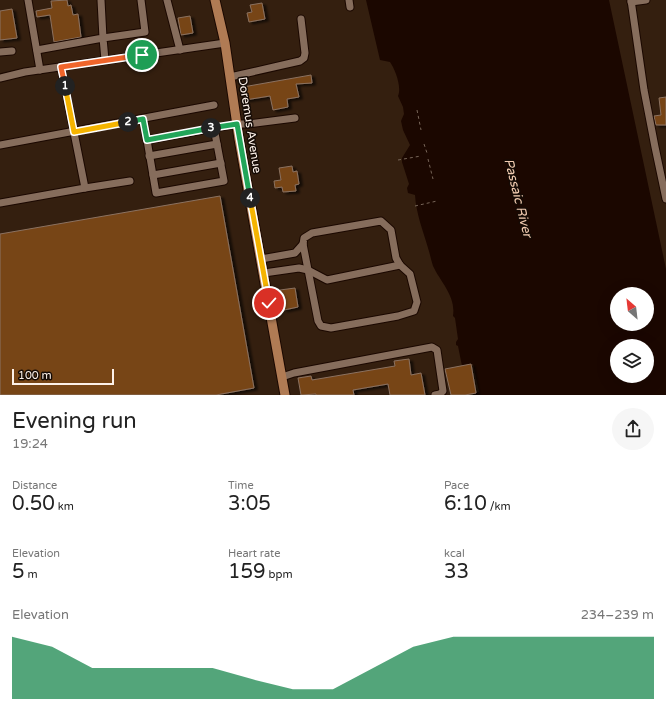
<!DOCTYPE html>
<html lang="en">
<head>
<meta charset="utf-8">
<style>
  body { margin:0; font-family:"Varela Round",sans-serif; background:#f6f6f6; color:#222; height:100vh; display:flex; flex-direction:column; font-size:15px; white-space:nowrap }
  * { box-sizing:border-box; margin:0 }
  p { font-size:13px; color:#767676 }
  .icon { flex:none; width:22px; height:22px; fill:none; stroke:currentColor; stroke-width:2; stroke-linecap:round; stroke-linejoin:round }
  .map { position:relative; height:395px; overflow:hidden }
  .drawer { display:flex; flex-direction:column; background:#fff; flex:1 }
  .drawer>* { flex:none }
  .needle { width:26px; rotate:332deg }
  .tools { position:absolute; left:610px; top:287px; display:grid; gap:8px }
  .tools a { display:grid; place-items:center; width:44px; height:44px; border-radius:50%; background:#fff; box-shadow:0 4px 16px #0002; font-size:20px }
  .scale { position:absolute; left:12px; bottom:10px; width:102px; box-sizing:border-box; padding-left:4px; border:2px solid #fdf1e9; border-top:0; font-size:11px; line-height:14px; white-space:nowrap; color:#fdf1e9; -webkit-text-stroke:3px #150b05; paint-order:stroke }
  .pin { position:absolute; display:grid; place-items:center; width:34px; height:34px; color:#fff; margin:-17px; border:2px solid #fff; border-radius:50%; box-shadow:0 1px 4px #0007 }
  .km { position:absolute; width:20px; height:20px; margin:-10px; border-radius:50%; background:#222; color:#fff; font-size:11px; line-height:20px; text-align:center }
  .round { display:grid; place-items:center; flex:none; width:42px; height:42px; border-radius:21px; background:#f6f6f6 }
  .head { display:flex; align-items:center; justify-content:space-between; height:68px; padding:0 12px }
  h1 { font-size:22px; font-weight:600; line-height:30px }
  .figures { display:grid; grid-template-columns:repeat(3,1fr); gap:6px; height:68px; padding:4px 12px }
  .figures div { display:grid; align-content:center }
  .figures b { font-size:20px; font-weight:600 }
  .figures small { font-size:11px; font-weight:400 }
  .figures p { font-size:11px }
  .chart { height:112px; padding:8px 12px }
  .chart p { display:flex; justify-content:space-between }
  .chart svg { width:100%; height:72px; margin-top:4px; fill:#0b8043; opacity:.7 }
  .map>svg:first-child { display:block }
  .water { fill:#1b0700; fill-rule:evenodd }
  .pier { fill:#341f0f }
  .building { fill:#774418; stroke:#8b7260; filter:url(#shadow) }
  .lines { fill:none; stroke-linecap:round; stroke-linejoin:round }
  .minor-casing { stroke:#1b0800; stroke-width:9 }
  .major-casing { stroke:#1b0800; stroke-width:11 }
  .path { stroke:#776558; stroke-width:1; stroke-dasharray:3 3; stroke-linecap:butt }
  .minor { stroke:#866d5c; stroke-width:7 }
  .major { stroke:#b07b54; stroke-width:9 }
  .split-1-casing { stroke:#fff; stroke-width:8 }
  .split-2-casing { stroke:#fff; stroke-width:8 }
  .split-3-casing { stroke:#fff; stroke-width:8 }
  .split-4-casing { stroke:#fff; stroke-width:8 }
  .split-5-casing { stroke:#fff; stroke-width:8 }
  .split-1 { stroke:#f0652b; stroke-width:5 }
  .split-2 { stroke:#f5b400; stroke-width:5 }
  .split-3 { stroke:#22a559; stroke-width:5 }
  .split-4 { stroke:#22a559; stroke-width:5 }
  .split-5 { stroke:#f5b400; stroke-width:5 }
  .labels { text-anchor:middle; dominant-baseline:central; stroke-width:3; stroke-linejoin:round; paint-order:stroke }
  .street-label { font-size:12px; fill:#fdf1e9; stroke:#150b05 }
  .water-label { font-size:13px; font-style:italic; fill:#f3ccb1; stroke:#150b05 }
</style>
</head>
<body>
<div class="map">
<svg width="666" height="395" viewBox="0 0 666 395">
  <defs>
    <filter id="shadow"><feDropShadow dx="3.5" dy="2" stdDeviation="1" flood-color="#0009"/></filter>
  </defs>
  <rect width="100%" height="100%" fill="#341f0f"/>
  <path class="water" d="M366,0H609L666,269V395H475L472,393L462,366L458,346L456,345V342L458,339L455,318L453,316C456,296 441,283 433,266C431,260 430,254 428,248C423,231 416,213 415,195L408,193L407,188L409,184L402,162V158L410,145L403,130L401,121L404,114L403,107L398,96C402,87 395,69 390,62L380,60ZM617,294H647V324H617ZM617,346H647V376H617Z"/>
  <polygon class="pier" points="473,364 479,392 472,393 462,366"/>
  <g class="building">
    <polygon points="67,0 68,6 71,5 73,15 78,14 81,37 54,42 50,15 37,17 36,11 52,8 51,1"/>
    <polygon points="262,3 265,19 249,22 247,13 252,12 250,5"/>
    <polygon points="12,9 17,38 0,40 0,11"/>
    <polygon points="190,16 193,33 181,35 178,18"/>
    <polygon points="311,75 312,83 296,84 299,97 287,99 288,107 273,110 270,96 245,100 243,87"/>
    <polygon points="666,97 666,125 656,125 654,116 661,115 659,98"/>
    <polygon points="292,166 293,172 297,171 299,184 295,185 296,191 283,192 282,187 275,188 274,181 281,180 279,168"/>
    <polygon points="220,196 254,388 216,395 0,395 0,234"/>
    <polygon points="295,288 298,307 284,310 280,290"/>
    <polygon points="409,359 411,375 421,373 425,395 390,395 388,384 353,390 354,395 316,395 316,394 301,395 298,378 311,376 312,380 395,366 394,361"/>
    <polygon points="471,364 476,393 465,395 451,395 445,369"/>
  </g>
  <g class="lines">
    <defs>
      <g id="minor">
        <polyline points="28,0 40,70"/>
        <polyline points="167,0 180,50"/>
        <polyline points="349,0 350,7"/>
        <polyline points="631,0 644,90 655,147 666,199"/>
        <polyline points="631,2 646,0"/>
        <polyline points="37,50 103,38 101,0"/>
        <polyline points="0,52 12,51"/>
        <polyline points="105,60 103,38 145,32 141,0"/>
        <polyline points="230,77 300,61 304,58 305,53 301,19"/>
        <polyline points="0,78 25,72 225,43"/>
        <polyline points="143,119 147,140"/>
        <polyline points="214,128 224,181 156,193 147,140 237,124 248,124 295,118"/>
        <polyline points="0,145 214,105"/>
        <polyline points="149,156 217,144"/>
        <polyline points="153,175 221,163"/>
        <polyline points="85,188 130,181"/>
        <polyline points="0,203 85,188 61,67"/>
        <polygon points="381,221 391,230 396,258 400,265 410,274 417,302 414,311 398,316 331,328 321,326 318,321 303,244 304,238 312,233"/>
        <polyline points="261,259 295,253 303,244"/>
        <polyline points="264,273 299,268 308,270 327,280 400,265"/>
        <polyline points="282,377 294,373 432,347 437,350 443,391 440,394 435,395"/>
      </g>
      <polyline id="major" points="215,0 225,43 239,139 285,395"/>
    </defs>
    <use href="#minor" class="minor-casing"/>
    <use href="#major" class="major-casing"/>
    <g class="path">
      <polyline points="417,110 421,130"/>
      <polyline points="424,144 427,153"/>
      <polyline points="428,159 433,179"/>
      <polyline points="398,160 421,156"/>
      <polyline points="415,206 437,201"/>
    </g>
    <use href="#minor" class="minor"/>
    <use href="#major" class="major"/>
  </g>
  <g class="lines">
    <defs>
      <polyline id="split-1" points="65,86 61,67 142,55"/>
      <polyline id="split-2" points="65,86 74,132 128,122"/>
      <polyline id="split-3" points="128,122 143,119 147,140 211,128"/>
      <polyline id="split-4" points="211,128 237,124 250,198"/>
      <polyline id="split-5" points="250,198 269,303"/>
    </defs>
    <use href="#split-1" class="split-1-casing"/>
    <use href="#split-2" class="split-2-casing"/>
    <use href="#split-3" class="split-3-casing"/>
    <use href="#split-4" class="split-4-casing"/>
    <use href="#split-5" class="split-5-casing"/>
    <use href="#split-1" class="split-1"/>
    <use href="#split-2" class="split-2"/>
    <use href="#split-3" class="split-3"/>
    <use href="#split-4" class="split-4"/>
    <use href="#split-5" class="split-5"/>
  </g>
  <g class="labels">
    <g class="street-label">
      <text transform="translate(250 125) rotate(81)">Doremus Avenue</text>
    </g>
    <g class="water-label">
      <text transform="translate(518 198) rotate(76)">Passaic River</text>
    </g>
  </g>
</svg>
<div class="tools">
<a><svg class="needle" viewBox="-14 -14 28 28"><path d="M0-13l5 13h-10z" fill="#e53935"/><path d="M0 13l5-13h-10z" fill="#767676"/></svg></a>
<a><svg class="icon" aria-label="layers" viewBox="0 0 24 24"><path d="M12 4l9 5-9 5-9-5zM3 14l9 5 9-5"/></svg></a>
</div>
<div class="scale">100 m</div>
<div class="pin" style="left:142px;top:55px;background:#1e9e55"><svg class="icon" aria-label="arrive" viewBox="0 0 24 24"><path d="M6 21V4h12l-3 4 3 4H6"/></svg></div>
<div class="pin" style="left:269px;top:303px;background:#d93025"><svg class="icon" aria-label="check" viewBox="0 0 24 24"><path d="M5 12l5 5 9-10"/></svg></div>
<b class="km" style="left:65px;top:86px">1</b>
<b class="km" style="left:128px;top:122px">2</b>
<b class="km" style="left:211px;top:128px">3</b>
<b class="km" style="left:250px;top:198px">4</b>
</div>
<section class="drawer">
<div class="head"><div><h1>Evening run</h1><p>19:24</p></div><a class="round"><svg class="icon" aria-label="share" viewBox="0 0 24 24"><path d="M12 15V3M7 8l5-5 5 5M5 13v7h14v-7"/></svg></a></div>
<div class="figures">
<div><p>Distance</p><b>0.50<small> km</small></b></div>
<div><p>Time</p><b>3:05</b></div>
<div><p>Pace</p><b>6:10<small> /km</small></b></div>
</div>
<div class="figures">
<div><p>Elevation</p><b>5<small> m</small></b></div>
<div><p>Heart rate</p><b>159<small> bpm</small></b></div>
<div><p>kcal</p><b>33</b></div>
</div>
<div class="chart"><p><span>Elevation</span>234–239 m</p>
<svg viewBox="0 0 160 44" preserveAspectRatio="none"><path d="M0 44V6L10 12L20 25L30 25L40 25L50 25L60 32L70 38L80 38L90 25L100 12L110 6L120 6L130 6L140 6L150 6L160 6V44z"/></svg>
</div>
</section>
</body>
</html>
